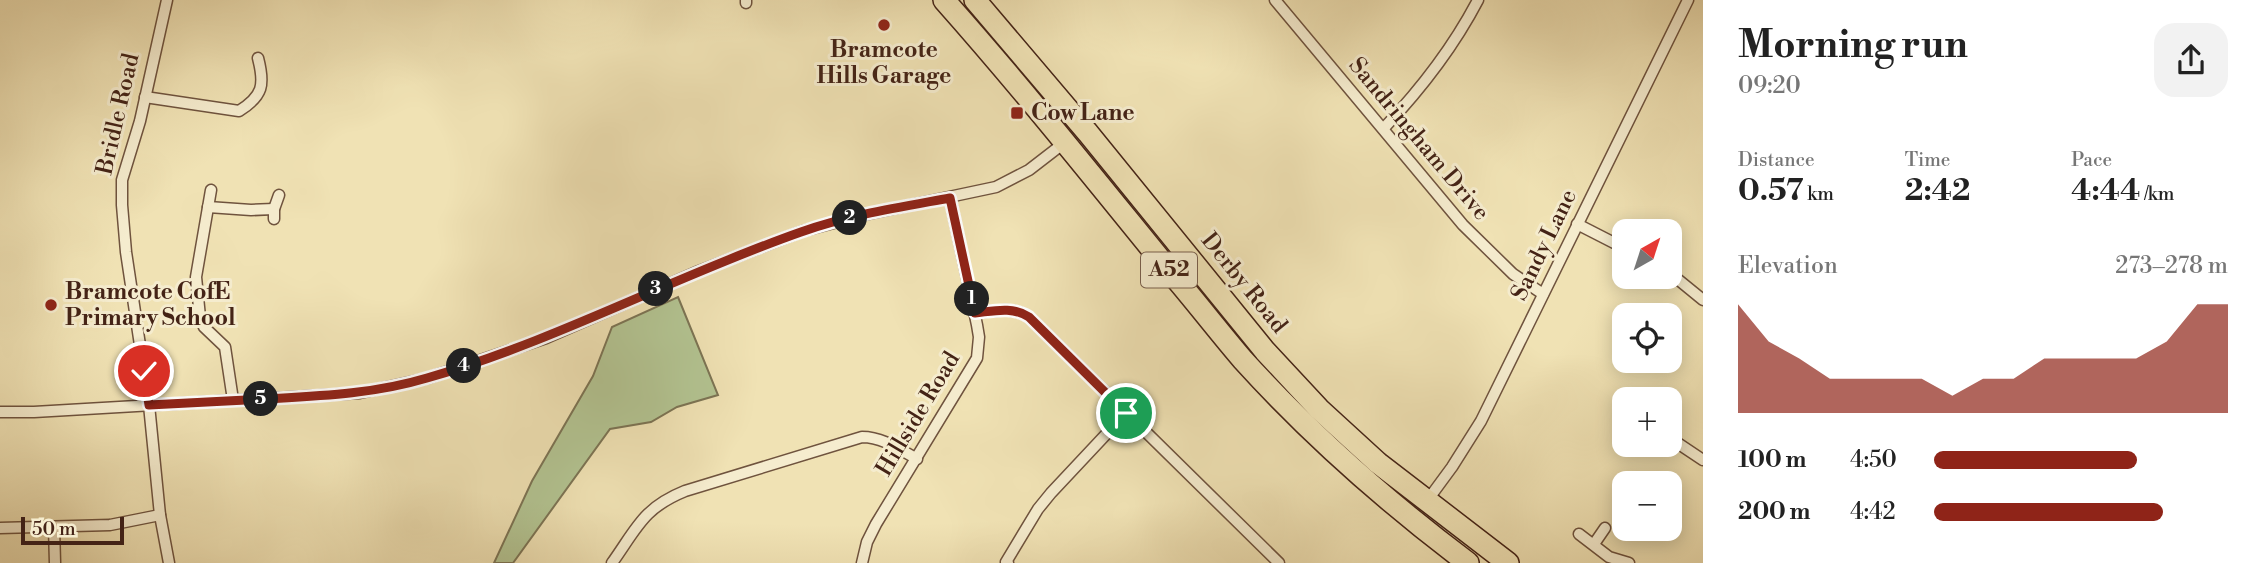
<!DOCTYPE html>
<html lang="en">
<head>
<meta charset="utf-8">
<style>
  body { margin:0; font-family:"Libre Bodoni",serif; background:#f2f2f2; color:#222; height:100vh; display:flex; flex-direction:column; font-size:26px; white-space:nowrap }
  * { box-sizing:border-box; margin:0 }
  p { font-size:23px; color:#767676 }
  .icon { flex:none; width:38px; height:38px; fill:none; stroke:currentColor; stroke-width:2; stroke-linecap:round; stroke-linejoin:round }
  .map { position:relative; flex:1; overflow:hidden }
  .drawer { display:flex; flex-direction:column; background:#fff; width:560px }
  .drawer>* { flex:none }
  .needle { width:46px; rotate:39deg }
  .buttons { position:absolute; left:1612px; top:219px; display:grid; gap:14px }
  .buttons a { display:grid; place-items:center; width:70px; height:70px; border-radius:14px; background:#fff; box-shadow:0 4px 18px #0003; font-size:35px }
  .scale { position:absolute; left:21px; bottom:18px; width:103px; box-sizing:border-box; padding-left:7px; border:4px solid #442316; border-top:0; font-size:19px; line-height:24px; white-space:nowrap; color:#442316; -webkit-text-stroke:5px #f5ecce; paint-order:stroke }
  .pin { position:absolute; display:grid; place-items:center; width:60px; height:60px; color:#fff; margin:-30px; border:4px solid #fff; border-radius:50%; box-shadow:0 2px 7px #0007 }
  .km { position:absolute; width:35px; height:35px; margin:-18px; border-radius:50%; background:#222; color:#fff; font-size:19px; line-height:35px; text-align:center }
  .round { display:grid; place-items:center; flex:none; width:74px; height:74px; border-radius:21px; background:#f2f2f2 }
  .headline { display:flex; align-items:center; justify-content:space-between; height:119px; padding:0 35px }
  h1 { font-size:38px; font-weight:800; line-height:52px }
  .figures { display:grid; grid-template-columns:repeat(3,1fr); gap:10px; height:119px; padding:7px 35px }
  .figures div { display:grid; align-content:center }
  .figures b { font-size:30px; font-weight:800 }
  .figures small { font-size:19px; font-weight:400 }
  .figures p { font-size:19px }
  .chart { height:196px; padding:14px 35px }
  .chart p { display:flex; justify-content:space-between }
  .chart svg { width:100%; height:126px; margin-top:7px; fill:#8f2418; opacity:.7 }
  ul { padding:0 35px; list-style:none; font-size:23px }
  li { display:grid; grid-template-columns:112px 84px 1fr; align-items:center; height:52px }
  li i { height:18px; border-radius:9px; background:#8f2418 }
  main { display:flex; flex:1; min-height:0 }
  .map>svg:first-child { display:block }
  .green { fill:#b3c492; stroke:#7c7454; stroke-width:2 }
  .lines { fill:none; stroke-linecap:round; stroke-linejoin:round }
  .street-casing { stroke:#6f533e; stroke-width:13 }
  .highway-casing { stroke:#442316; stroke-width:24 }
  .street { stroke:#f5ecce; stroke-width:10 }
  .highway { stroke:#f0e2b4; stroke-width:21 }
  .route-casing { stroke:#fff; stroke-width:14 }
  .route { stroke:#8f2418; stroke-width:9 }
  .poi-dot { fill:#8f2418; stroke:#f5ecce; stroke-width:2.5 }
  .labels { text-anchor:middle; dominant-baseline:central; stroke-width:6; stroke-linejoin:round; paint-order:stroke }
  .shield { fill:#f5ecce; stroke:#795f4d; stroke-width:2 }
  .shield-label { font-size:21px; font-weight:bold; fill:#442316 }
  .poi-label { font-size:23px; font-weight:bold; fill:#442316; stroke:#f5ecce; text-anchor:start }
  .street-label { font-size:23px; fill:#442316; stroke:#f5ecce }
</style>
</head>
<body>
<main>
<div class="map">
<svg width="1703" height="563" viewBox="0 0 1703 563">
  <rect width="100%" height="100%" fill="#f0e2b4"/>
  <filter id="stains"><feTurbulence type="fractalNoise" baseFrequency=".00286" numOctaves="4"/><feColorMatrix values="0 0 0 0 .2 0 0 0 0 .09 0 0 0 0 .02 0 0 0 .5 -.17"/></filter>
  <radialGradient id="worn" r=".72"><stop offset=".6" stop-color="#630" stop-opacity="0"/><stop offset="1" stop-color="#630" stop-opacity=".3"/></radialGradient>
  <polygon class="green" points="678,297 718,395 677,407 651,422 610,429 513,563 494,563 532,481 593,376 612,327"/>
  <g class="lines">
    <defs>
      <g id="street">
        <polyline points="167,0 140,121 122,180 122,205 126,252 149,405 160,515 169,563"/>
        <polyline points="746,0 746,3"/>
        <polyline points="1275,0 1463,225 1513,274 1543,294"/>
        <path d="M145,97L239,111C263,96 265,85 258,58"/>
        <path d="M1384,128C1420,90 1454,46 1478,0"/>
        <polyline points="211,190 196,277 200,317 204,327 225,347 233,400"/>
        <polyline points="208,207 251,210 274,209"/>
        <polyline points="274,219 274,209 279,195"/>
        <polyline points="1577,224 1624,248"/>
        <polyline points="1670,273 1703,300"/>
        <path d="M975,313C994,311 1012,306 1029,317L1279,563"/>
        <polyline points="0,412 34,412 360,393 428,378 546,338 699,271 803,231 864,215 996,187 1029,170 1064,143"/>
        <polyline points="1670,426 1674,421"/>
        <polyline points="1670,438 1703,460"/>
        <polyline points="1427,501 1452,467 1481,421 1688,0"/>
        <polyline points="54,527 55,563"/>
        <polyline points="0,528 110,525 160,515"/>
        <polyline points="1579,534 1609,557 1629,563"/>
        <polyline points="1594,544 1605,528"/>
        <path d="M612,563C637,528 643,508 685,491L862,437C882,437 899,449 917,459"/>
        <polyline points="862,563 867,542 876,524 977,358 979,337 977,325 950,198"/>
        <polyline points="1008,563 1006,562 1038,509 1051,493 1126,413"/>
      </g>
      <g id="highway">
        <path d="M944,0C1023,89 1097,182 1172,274C1196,302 1219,332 1243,360C1311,435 1387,502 1468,563"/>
        <polyline points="975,0 1088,133 1265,351 1319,409 1378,463 1508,563"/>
      </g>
    </defs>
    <use href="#street" class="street-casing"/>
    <use href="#highway" class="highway-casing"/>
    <use href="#street" class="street"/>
    <use href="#highway" class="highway"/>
  </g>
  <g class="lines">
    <defs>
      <path id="route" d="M144,371L149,405C188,403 226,401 265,399C320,396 374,394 427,378C556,341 675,276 801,232C849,215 901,207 950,198L975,313C994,311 1012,306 1029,317L1126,413"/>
    </defs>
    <use href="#route" class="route-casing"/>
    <use href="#route" class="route"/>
  </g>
  <g class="poi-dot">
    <circle cx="884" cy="25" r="7"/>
    <rect x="1010" y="106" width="14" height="14" rx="3.5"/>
    <circle cx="51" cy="305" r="7"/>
  </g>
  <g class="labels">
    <rect class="shield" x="1141" y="252.5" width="56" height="35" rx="5"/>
    <g class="shield-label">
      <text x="1169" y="270">A52</text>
    </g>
    <g class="poi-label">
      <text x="884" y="50" text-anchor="middle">Bramcote<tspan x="884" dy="26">Hills Garage</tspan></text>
      <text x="1031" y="113">Cow Lane</text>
      <text x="65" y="292">Bramcote CofE<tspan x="65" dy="26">Primary School</tspan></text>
    </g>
    <g class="street-label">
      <text transform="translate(118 114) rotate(-77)">Bridle Road</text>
      <text transform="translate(1419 139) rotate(50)">Sandringham Drive</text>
      <text transform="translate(1544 245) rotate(-64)">Sandy Lane</text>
      <text transform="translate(1244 283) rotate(51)">Derby Road</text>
      <text transform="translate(918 414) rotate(-59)">Hillside Road</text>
    </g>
  </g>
  <rect width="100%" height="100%" filter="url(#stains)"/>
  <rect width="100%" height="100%" fill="url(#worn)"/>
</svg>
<div class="buttons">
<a><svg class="needle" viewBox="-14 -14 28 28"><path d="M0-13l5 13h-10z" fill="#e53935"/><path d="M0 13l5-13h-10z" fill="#767676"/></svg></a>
<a><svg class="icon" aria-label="locate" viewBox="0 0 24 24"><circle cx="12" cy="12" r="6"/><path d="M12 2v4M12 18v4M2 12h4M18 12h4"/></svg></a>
<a>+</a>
<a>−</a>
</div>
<div class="scale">50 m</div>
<div class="pin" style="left:1126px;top:413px;background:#1e9e55"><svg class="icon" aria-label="arrive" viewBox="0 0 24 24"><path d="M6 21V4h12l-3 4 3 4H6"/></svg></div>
<div class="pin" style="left:144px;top:371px;background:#d93025"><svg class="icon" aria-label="check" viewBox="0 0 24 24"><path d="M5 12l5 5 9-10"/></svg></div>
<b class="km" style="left:972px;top:299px">1</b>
<b class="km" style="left:850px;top:218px">2</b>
<b class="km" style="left:656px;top:289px">3</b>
<b class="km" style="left:464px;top:366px">4</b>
<b class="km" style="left:261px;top:399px">5</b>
</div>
<section class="drawer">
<div class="headline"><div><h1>Morning run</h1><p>09:20</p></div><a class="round"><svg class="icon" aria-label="share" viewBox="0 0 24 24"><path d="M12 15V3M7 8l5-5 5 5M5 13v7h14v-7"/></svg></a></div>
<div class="figures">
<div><p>Distance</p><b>0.57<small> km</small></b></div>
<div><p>Time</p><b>2:42</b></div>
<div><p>Pace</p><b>4:44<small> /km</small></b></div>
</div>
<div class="chart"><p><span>Elevation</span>273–278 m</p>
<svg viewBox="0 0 160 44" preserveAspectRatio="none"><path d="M0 44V6L10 19L20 25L30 32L40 32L50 32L60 32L70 38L80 32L90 32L100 25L110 25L120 25L130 25L140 19L150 6L160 6V44z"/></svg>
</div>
<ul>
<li><b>100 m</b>4:50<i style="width:69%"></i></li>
<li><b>200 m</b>4:42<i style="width:78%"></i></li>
</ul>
</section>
</main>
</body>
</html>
